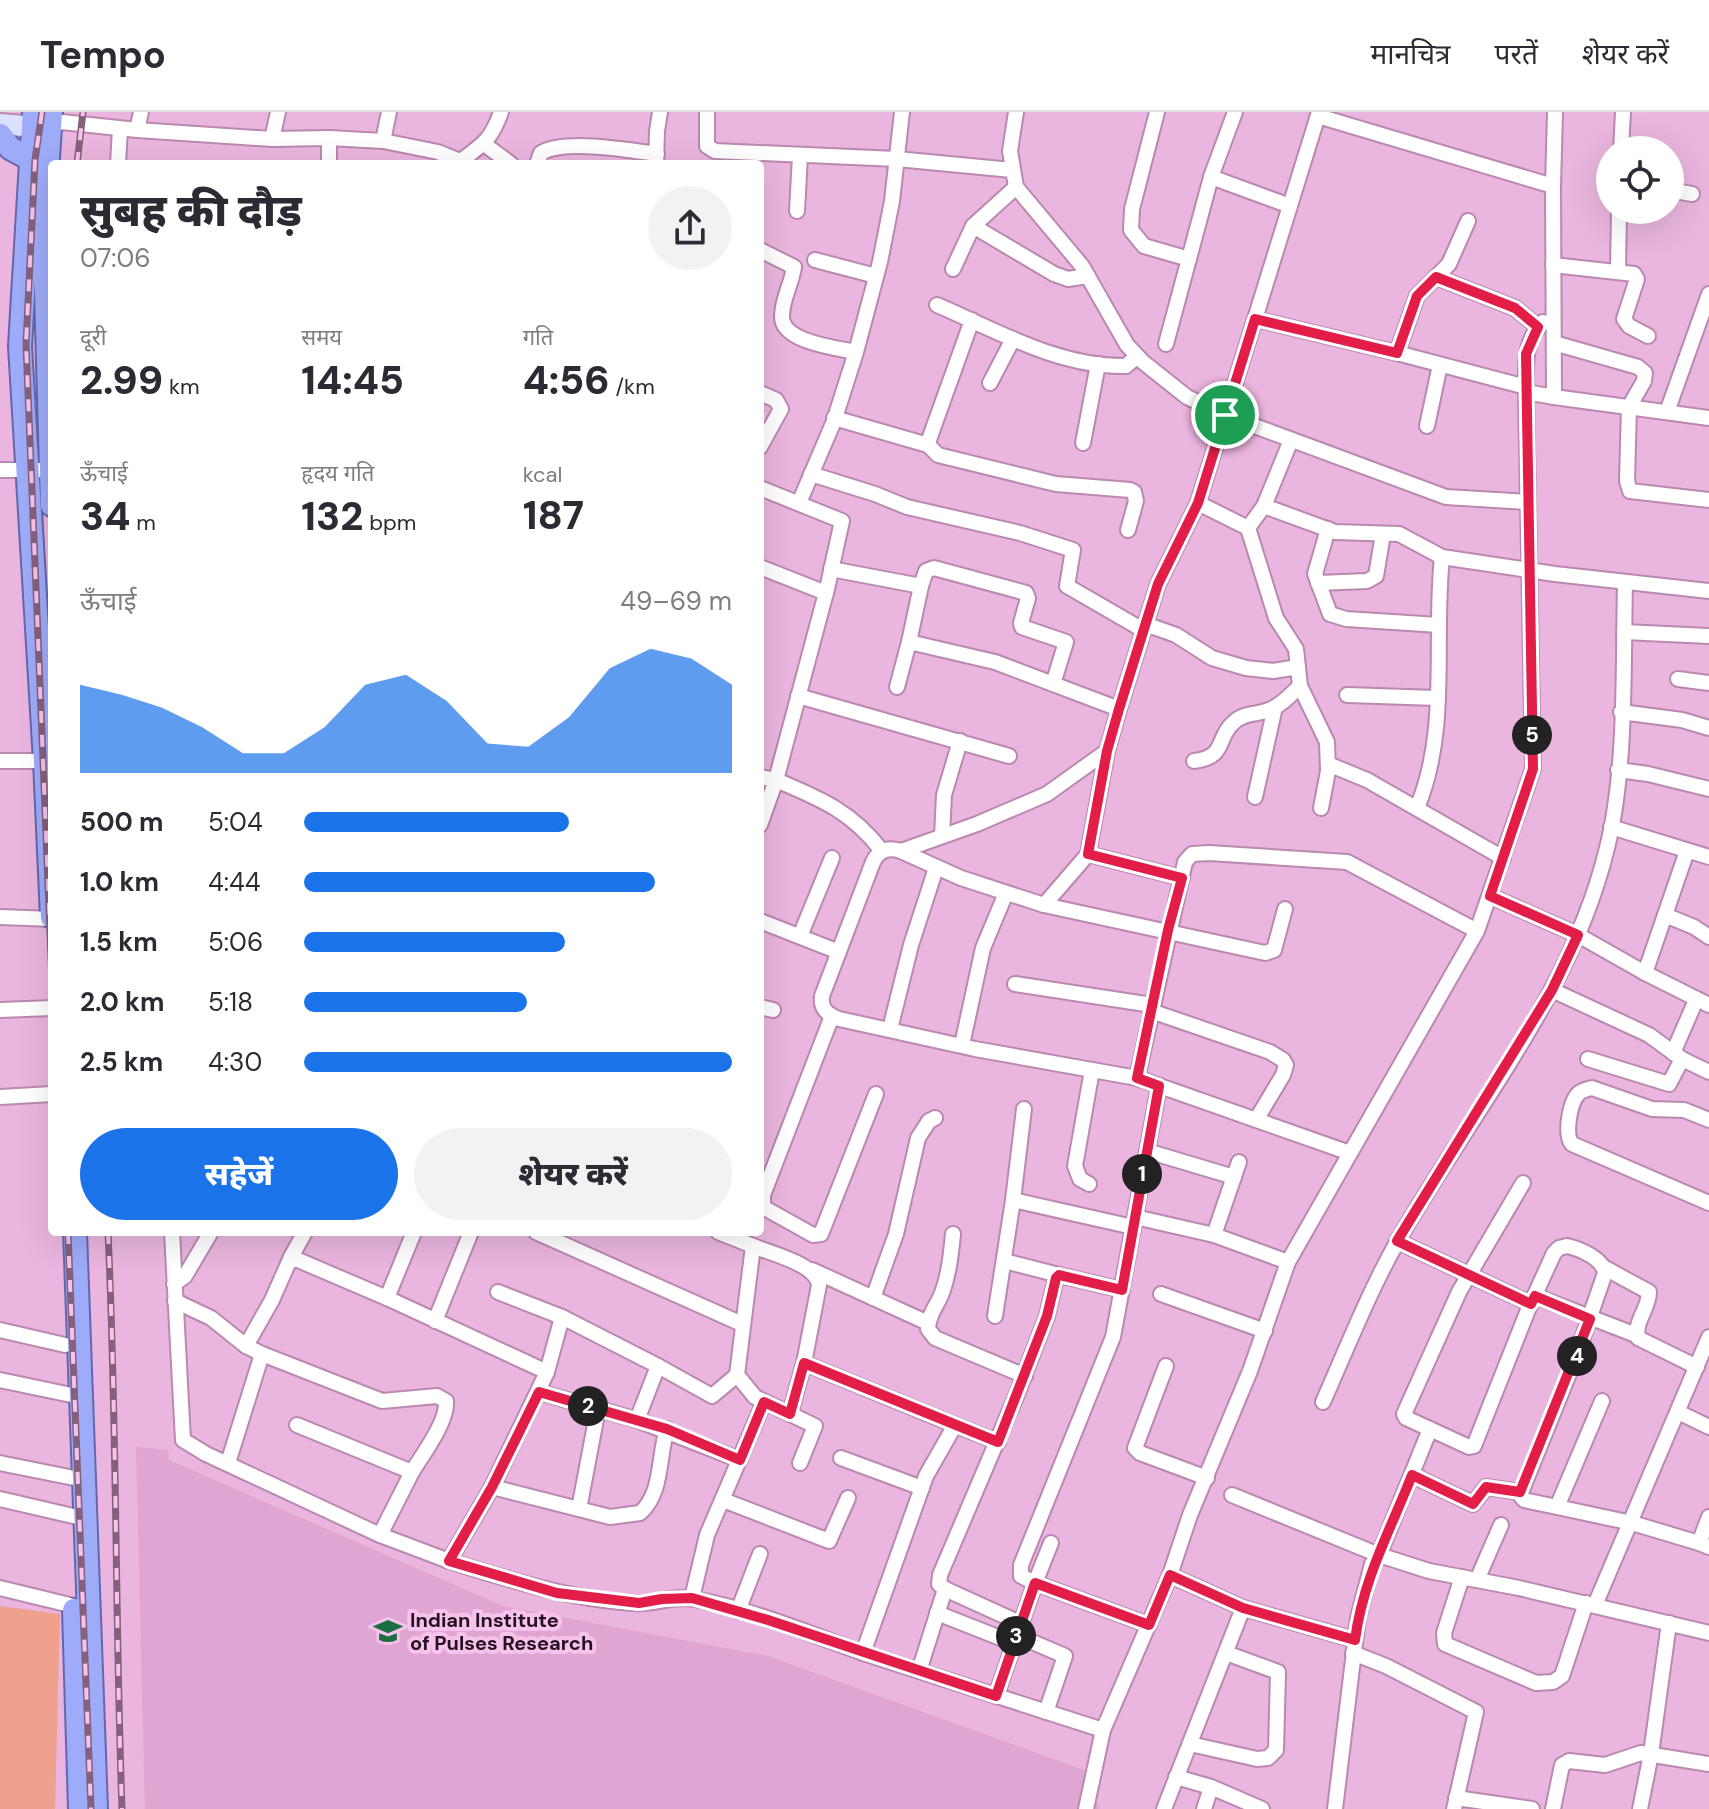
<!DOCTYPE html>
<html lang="hi">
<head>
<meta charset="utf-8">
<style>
  body { margin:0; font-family:"DM Sans","Noto Sans Devanagari",sans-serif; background:#f2f2f3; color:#2b2b33; height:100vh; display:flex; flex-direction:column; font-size:30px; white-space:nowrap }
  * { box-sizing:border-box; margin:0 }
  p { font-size:26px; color:#7c7c81 }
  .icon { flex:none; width:44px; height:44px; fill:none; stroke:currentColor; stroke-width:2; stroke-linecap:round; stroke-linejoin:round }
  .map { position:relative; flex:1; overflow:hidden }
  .drawer { position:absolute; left:48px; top:48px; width:716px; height:1076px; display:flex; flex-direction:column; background:#fff; border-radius:8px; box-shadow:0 8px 32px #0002 }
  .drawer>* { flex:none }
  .buttons { position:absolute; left:1596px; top:24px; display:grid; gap:16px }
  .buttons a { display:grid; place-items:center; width:88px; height:88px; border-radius:50%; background:#fff; box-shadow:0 8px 32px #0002; font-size:40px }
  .pin { position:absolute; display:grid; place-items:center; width:68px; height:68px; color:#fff; margin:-34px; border:4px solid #fff; border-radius:50%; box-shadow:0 2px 8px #0007 }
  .km { position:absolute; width:40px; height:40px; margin:-20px; border-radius:50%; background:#222; color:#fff; font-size:22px; line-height:40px; text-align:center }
  .round { display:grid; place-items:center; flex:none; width:84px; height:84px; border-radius:42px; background:#f2f2f3 }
  .headline { display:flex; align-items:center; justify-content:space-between; height:136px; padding:0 32px }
  h1 { font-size:44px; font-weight:800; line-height:60px }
  .figures { display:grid; grid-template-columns:repeat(3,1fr); gap:12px; height:136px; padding:8px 32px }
  .figures div { display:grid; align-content:center }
  .figures b { font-size:40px; font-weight:800 }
  .figures small { font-size:22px; font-weight:400 }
  .figures p { font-size:22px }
  .chart { height:224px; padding:16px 32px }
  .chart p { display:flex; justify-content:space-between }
  .chart svg { width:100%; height:144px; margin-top:8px; fill:#1a73e8; opacity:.7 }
  .primary-button { display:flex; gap:16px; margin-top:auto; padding:16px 32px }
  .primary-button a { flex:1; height:92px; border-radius:48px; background:#1a73e8; color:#fff; font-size:32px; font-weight:800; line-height:92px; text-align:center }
  .primary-button a+a { background:#f2f2f3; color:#2b2b33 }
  ul { padding:0 32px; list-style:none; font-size:26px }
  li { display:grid; grid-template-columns:128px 96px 1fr; align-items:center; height:60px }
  li i { height:20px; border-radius:10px; background:#1a73e8 }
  header { display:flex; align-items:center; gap:48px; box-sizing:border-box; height:112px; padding:0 40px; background:#fff; border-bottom:2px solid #e1e1e2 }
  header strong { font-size:38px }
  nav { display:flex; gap:44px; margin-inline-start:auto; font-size:28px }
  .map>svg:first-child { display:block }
  .built { fill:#dfa6d3 }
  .green { fill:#f0a18d }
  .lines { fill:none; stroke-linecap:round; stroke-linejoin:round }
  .minor-casing { stroke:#bb88b0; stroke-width:18 }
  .secondary-casing { stroke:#bb88b0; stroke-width:24 }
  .trunk-casing { stroke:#6368ac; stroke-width:26 }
  .minor { stroke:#fff; stroke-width:14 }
  .secondary { stroke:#dae0fd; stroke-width:20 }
  .trunk { stroke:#9eabf8; stroke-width:22 }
  .rail-casing { stroke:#84607c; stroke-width:7 }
  .rail { stroke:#f7c2eb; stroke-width:4; stroke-dasharray:12; stroke-linecap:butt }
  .route-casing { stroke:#fff; stroke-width:16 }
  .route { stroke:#e11d48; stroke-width:10 }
  .labels { text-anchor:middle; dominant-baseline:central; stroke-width:8; stroke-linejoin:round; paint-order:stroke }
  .poi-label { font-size:20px; font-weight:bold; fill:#251221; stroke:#f7c2eb; text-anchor:start }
</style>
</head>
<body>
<header>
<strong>Tempo</strong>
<nav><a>मानचित्र</a><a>परतें</a><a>शेयर करें</a></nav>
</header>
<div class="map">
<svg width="1709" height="1697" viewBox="0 0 1709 1697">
  <rect width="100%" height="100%" fill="#eab5de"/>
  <polygon class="built" points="136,1335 168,1338 169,1348 503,1494 768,1544 1084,1658 1099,1697 145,1697"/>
  <polygon class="green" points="0,1494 60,1502 55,1697 0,1697"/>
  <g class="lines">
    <defs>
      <g id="minor">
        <polyline points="707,0 707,34 715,39 897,47 1012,58"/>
        <polyline points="1016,0 1010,39 1016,75 1082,154 1127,233 1143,250 1187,285 1225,303 1446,385 1528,390"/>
        <polyline points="1157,0 1132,97 1131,118 1144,134 1189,147"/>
        <polyline points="1235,0 1211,65 1290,94"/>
        <polyline points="1318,4 1553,74"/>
        <polyline points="49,16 62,10 137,18 272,27 329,26 383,29 389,0"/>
        <polyline points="137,18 141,0"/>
        <polyline points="272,27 278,0"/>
        <polyline points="383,29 438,40 467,52"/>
        <polyline points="484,32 511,52"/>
        <polyline points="1621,38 1623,0"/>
        <path d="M462,48C484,32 492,26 501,0"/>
        <polyline points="118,52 120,17"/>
        <polyline points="329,52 329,26"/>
        <path d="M537,52L541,41C565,27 629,38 657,42"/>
        <polyline points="656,52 657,19 660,0"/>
        <polyline points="1670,78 1692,82"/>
        <polyline points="797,99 800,44"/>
        <polyline points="973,114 1054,162 1068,167 1088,164"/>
        <path d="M760,138L794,155C792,171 782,187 782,204C781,230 837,236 856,240"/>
        <polyline points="815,148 876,164"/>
        <polyline points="1553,153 1634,162 1637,167 1624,207 1629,214 1648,224"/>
        <polyline points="953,157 973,114 1016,75"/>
        <polyline points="1618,160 1619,98"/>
        <polyline points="1436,165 1515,196 1538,215"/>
        <path d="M937,193C998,219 1058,255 1126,254L1137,244"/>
        <polyline points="1255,207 1397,241 1526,275"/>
        <polyline points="972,208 930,325 928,333 938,343 1056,372 1130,378 1134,380 1136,389 1128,418"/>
        <polyline points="1554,231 1638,255 1645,261 1644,269 1629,295 1627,369 1630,379 1709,388"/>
        <polyline points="1166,232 1211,65"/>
        <polyline points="1397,241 1417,184 1449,152 1468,109"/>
        <polyline points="990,271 1013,227"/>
        <path d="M1526,280C1526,254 1523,230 1543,210"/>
        <polyline points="760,281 776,288 781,297 760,335"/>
        <polyline points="1554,285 1709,306"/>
        <polyline points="1667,300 1709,182"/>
        <polyline points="834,306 928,333"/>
        <polyline points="1427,314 1440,253"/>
        <polyline points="1083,331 1098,252"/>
        <polyline points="0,358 51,358"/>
        <polyline points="811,362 875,382 907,395 1020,421 1073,438 1067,474 1143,518"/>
        <polyline points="760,376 842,409 827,477 776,668 760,665"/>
        <polyline points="799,391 834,309 856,240 880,150 892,89 902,0"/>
        <polyline points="1198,391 1248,416 1264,394 1335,420 1399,422 1442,445 1555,462 1709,479"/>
        <polyline points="1264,394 1291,328"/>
        <polyline points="1248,416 1276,506 1296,537 1300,574 1327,630 1328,659 1321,696"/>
        <polyline points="1328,417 1315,462 1330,502 1346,507 1439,513"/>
        <polyline points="760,455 826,481"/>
        <polyline points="831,457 921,474 909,530 995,550 1119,597"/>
        <polyline points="1318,471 1367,469 1376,464 1383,422"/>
        <polyline points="921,474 926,459 934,456 1026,481 1028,486 1021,511 1022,515 1066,530 1053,572"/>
        <polyline points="1145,512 1176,523 1212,546 1246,556 1273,559 1298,555"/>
        <polyline points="1624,520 1709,524"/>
        <polyline points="1678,567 1709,571"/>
        <polyline points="897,575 909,530"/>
        <polyline points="1347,583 1437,586"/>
        <polyline points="798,584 1009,644"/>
        <polyline points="1621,600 1682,608 1709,616"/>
        <polyline points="0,649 45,649"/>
        <path d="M1194,649C1227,645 1216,626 1233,611C1244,600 1256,603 1269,598C1281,594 1291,582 1300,574"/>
        <polyline points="1328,652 1367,668 1503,746"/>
        <polyline points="1618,658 1648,662 1709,677"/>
        <polyline points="1255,685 1275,595"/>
        <path d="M1417,696C1450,617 1433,528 1442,445"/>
        <path d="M760,713L776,668C821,687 851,699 882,739"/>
        <polyline points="1611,715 1709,745"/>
        <polyline points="942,724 944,683 960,629"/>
        <polyline points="901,739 977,712 1047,682 1107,639"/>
        <polyline points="1088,742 1182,766"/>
        <polyline points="1490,784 1578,823 1645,861 1709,893"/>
        <polyline points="1044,793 1088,742 1107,639 1119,597 1158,472 1198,391 1319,0"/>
        <path d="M1285,797L1274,838L1265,841L1044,793L961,766L901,739C888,735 879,738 873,750L822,884C820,897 828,903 839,907L975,937L1137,966L1350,1041"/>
        <polyline points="1665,803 1694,815 1709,825"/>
        <polyline points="0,805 52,807"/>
        <polyline points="760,809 839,840"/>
        <polyline points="800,824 832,746"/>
        <polyline points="1645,861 1687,739"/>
        <polyline points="1015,872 1152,893"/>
        <polyline points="1552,878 1649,923 1682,947 1709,960"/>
        <polyline points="760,895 773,898"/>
        <polyline points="0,898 52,896"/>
        <polyline points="1151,899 1270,940 1283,948 1286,953 1283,963 1256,1008"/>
        <polyline points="832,904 763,1083 763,1095 813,1123 821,1122 876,982"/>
        <polyline points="890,917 911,833 936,756"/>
        <polyline points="962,933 983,836 1006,781"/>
        <polyline points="1673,941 1696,888"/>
        <polyline points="1588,947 1669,972 1682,947"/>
        <polyline points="1137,966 1185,750 1192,742 1209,741 1347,750 1477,819"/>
        <polyline points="0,985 52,982"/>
        <path d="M1709,1008L1684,998L1652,997L1592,976C1588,977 1583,978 1579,981C1570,989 1564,1022 1572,1032L1709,1091"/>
        <polyline points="1147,1039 1234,1065"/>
        <path d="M1523,1071L1459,1180L1404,1302L1406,1306L1469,1335L1474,1334L1528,1198L1554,1141L1559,1136L1567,1134C1581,1137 1603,1147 1605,1161L1577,1242L1520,1383L1524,1388L1557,1395"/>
        <polyline points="1089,1072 1080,1067 1075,1054 1092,958"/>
        <polyline points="1013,1088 1024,997"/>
        <polyline points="1135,1105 1214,1123 1288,1150"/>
        <polyline points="172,1120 183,1328 206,1342 380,1423 412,1360"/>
        <polyline points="536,1120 742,1212"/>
        <polyline points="718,1120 753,1134"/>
        <path d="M953,1122C951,1142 949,1162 942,1181C937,1194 928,1203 928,1217L935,1226L1025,1264"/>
        <polyline points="1214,1123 1239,1050"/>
        <polyline points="1397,1129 1531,1192"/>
        <polyline points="291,1145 305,1120"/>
        <polyline points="1004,1149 1059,1163"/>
        <path d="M1605,1156L1649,1180C1649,1197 1634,1209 1638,1226L1697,1255"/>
        <polyline points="812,1158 928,1211"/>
        <polyline points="174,1172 185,1164 211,1120"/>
        <polyline points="498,1180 562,1205"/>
        <polyline points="1161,1182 1265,1219"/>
        <polyline points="1535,1184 1636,1223"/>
        <polyline points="387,1186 414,1120"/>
        <polyline points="873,1186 896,1122 918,1026 929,1009 935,1006"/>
        <path d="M175,1189L211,1206L246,1234L262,1242L382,1289L437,1284L446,1289C448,1309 423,1342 412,1360L297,1313"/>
        <polyline points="995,1204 1013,1088 1133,1115"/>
        <polyline points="435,1209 471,1120"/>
        <polyline points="0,1218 65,1233"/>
        <path d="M246,1234L272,1188L291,1145L387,1186L547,1260L492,1375L449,1449C510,1468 569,1487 633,1491C654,1493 673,1483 694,1487C751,1497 808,1521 863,1541L926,1364L955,1313L804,1251L819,1173C816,1152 772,1142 753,1134L737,1263L755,1285L815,1314L800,1351"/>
        <polyline points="658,1254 712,1284 737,1263"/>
        <polyline points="1166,1254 1135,1336 1140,1341 1207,1366"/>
        <polyline points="0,1268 81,1285"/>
        <polyline points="539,1280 637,1308 658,1254 562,1205 547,1260"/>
        <polyline points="1602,1289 1557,1395 1632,1411 1699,1431"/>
        <path d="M1323,1290C1347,1236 1370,1177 1400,1125C1473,998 1572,881 1607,736C1627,656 1623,553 1625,470"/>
        <polyline points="1678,1300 1709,1315"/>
        <polyline points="790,1302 804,1251"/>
        <polyline points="637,1308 740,1348"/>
        <polyline points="955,1313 998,1330"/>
        <polyline points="841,1346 922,1376"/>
        <polyline points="0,1351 84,1368"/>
        <polyline points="228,1351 262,1242"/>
        <polyline points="1412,1363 1473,1392 1486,1375 1520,1380"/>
        <path d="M492,1375L610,1405L640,1401C663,1381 658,1345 667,1317"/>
        <polyline points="1232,1383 1379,1443 1429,1459 1519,1476 1709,1521"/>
        <polyline points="0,1387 86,1407"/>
        <polyline points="723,1388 829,1429 848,1386"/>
        <polyline points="579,1397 598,1297"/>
        <polyline points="1709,1405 1699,1431 1709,1435"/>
        <polyline points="380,1423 449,1449"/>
        <polyline points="1051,1431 1035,1471 1149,1513"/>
        <polyline points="1170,1463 1243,1496 1355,1528"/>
        <polyline points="1462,1465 1444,1521 1445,1532 1536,1571 1553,1570 1562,1564 1586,1491"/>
        <polyline points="1477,1468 1501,1413"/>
        <polyline points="0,1476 74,1494"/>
        <polyline points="945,1477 1020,1511"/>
        <polyline points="692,1486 707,1423 764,1290"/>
        <polyline points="1595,1493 1709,1225"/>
        <polyline points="738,1499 760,1442"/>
        <polyline points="937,1501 1013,1531"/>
        <polyline points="1016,1523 1065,1544 1046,1600"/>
        <polyline points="863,1541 1103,1618 1086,1697"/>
        <polyline points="1353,1541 1386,1554 1476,1600 1454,1697"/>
        <polyline points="919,1559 945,1477 939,1472 940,1463 1017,1282 1047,1204 1056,1166 1059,1163 1122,1178"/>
        <polyline points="996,1584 1035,1471 1021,1464 1021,1453 1113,1225 1159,974"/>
        <polyline points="1103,1618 1170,1463 1190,1403 1250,1259 1288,1150 1477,819 1533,657 1526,280 1554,285 1553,74 1555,0"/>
        <polyline points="1190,1632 1257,1647 1268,1646 1276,1638 1278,1560 1226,1541"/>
        <polyline points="1176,1665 1211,1675 1262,1697"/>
        <polyline points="1456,1686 1532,1697"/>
        <polyline points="1164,1697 1243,1496"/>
        <polyline points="1204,1697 1211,1675"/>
        <polyline points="1335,1697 1358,1506 1372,1452 1379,1443 1430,1317"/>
        <polyline points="1553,1697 1562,1653 1569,1649 1605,1653 1641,1641 1709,1652"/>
        <polyline points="1640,1697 1651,1642 1669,1511"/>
      </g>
      <polyline id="secondary" points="0,12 48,16"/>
      <g id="trunk">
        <polyline points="34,0 20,234 45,649 52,805"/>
        <polyline points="51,0 44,107 52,393"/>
        <polyline points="0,23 10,36 30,47"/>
        <polyline points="75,1120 96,1697"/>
        <polyline points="74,1498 80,1697"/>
      </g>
    </defs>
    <use href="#minor" class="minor-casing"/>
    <use href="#secondary" class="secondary-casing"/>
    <use href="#trunk" class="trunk-casing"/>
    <use href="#minor" class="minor"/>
    <use href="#secondary" class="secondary"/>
    <use href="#trunk" class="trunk"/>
    <defs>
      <g id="rail">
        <polyline points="42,0 35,48 26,232 52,868"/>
        <polyline points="77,52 83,0"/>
        <polyline points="68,1120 91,1697"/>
        <path d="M108,1120C117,1312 115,1505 122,1697"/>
      </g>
    </defs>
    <use href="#rail" class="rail-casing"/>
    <use href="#rail" class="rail"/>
  </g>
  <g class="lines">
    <defs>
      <path id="route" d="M1436,165L1515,196L1538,215L1526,242L1533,657L1490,784L1578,823L1552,878L1397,1129L1531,1192L1535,1184L1590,1207L1520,1380L1486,1375L1473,1392L1412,1363C1390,1419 1363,1467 1355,1528L1243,1496L1170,1463L1149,1513L1035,1471L996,1584L768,1508L692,1486L662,1487L639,1491L557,1481L449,1449L492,1375L539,1280L667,1317L740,1348L764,1290L790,1302L804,1251L998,1330L1047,1204L1056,1166L1059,1163L1122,1178L1159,974L1137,966L1168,818L1182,766L1088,742L1107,639L1119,597L1158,472L1198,391L1255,207L1397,241L1417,184Z"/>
    </defs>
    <use href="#route" class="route-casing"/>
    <use href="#route" class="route"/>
  </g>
  <defs>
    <symbol id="university-bare" viewBox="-9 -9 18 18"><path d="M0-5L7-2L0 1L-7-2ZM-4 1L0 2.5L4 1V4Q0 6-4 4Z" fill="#1b6f41" stroke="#f7c2eb" stroke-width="2.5" paint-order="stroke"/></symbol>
  </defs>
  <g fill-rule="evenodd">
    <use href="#university-bare" x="368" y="1499" width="40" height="40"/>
  </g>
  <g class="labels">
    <g class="poi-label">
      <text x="410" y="1508">Indian Institute<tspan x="410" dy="23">of Pulses Research</tspan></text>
    </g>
  </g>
</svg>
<div class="buttons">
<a><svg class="icon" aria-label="locate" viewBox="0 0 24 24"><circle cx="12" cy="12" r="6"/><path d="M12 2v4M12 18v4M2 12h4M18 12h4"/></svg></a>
</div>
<div class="pin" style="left:1225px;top:303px;background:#1e9e55"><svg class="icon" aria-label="arrive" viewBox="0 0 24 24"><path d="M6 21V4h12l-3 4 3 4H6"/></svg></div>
<b class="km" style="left:1142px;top:1062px">1</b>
<b class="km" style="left:588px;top:1294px">2</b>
<b class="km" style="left:1016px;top:1524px">3</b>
<b class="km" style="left:1577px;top:1244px">4</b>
<b class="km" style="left:1532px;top:623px">5</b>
<section class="drawer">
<div class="headline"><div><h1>सुबह की दौड़</h1><p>07:06</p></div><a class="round"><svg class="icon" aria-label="share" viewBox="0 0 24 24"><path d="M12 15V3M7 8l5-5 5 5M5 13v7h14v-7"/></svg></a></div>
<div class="figures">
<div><p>दूरी</p><b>2.99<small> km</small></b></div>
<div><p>समय</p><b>14:45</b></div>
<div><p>गति</p><b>4:56<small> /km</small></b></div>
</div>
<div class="figures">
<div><p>ऊँचाई</p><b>34<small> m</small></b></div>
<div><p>हृदय गति</p><b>132<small> bpm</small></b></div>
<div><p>kcal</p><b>187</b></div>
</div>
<div class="chart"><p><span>ऊँचाई</span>49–69 m</p>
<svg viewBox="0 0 160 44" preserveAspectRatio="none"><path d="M0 44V17L10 20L20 24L30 30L40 38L50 38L60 30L70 17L80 14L90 22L100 35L110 36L120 27L130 12L140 6L150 9L160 17V44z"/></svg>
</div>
<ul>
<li><b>500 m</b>5:04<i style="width:62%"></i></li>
<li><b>1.0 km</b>4:44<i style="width:82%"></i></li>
<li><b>1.5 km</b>5:06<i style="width:61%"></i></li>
<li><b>2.0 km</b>5:18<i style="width:52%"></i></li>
<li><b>2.5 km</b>4:30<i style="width:100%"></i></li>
</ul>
<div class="primary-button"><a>सहेजें</a><a>शेयर करें</a></div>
</section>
</div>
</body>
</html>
